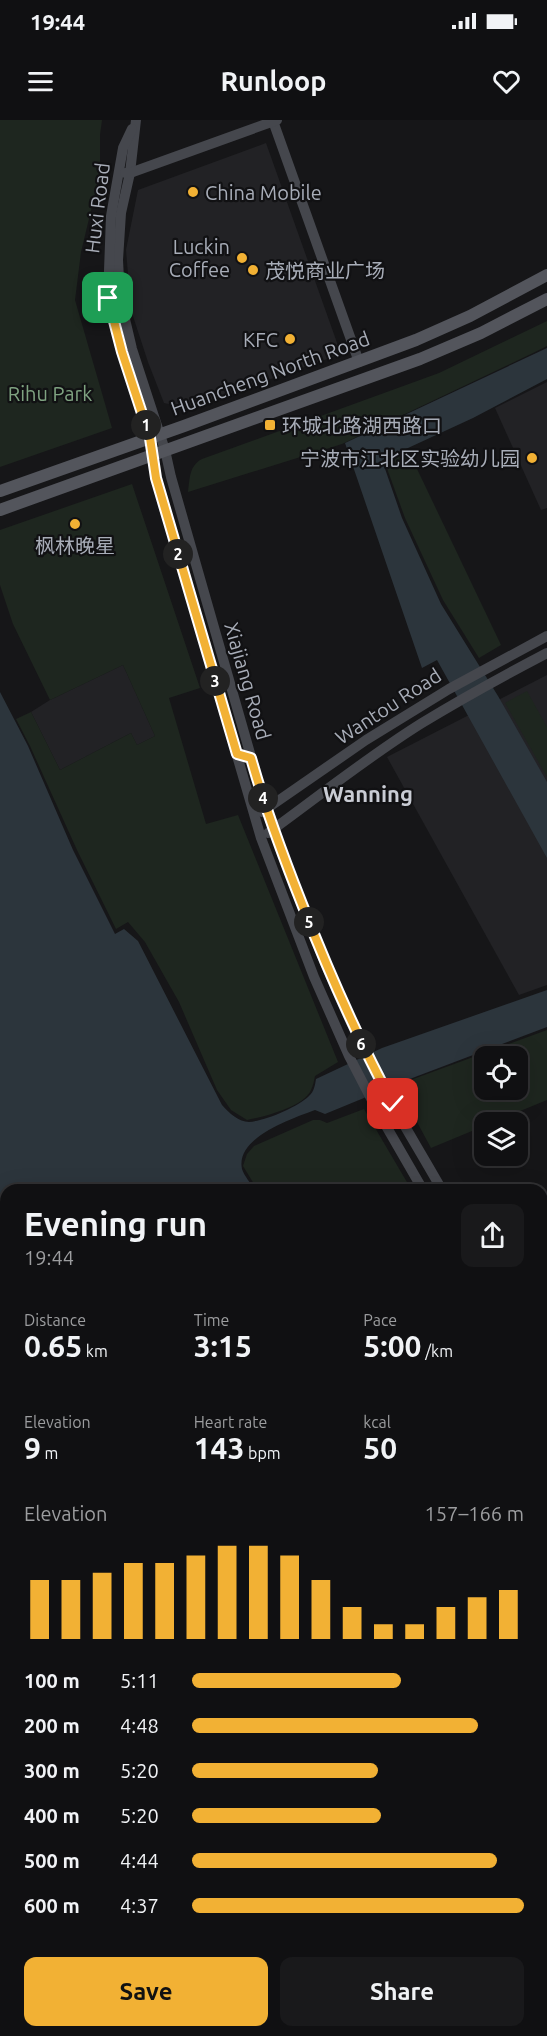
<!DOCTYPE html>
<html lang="en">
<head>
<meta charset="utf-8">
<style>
  body { margin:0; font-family:Ubuntu,"Noto Sans SC",sans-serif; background:#19191b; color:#f1f3f6; height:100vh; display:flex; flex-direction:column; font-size:22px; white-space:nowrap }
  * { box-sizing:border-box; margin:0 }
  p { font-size:20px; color:#9c9d9f }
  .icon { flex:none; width:33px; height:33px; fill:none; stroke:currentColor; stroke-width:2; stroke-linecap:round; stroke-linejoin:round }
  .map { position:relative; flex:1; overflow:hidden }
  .sheet { position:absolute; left:0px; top:1064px; width:548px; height:854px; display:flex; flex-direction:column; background:#101012; border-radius:18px 18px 0 0; box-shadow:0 6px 24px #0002,0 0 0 2px #303032 }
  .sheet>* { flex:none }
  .fabs { position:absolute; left:474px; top:926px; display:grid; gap:12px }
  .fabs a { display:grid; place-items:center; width:54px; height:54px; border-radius:12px; background:#101012; box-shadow:0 6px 24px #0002,0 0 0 2px #303032; font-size:30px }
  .pin { position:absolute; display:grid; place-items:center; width:51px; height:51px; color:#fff; margin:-26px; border-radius:12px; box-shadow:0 3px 9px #0006 }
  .km { position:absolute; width:30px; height:30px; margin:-15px; border-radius:50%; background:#222; color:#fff; font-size:16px; line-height:30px; text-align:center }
  .round { display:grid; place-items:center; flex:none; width:63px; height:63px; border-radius:12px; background:#19191b }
  .overview { display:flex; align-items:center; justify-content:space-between; height:102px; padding:0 24px }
  h1 { font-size:33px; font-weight:600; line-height:45px }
  .stats { display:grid; grid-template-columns:repeat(3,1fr); gap:9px; height:102px; padding:6px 24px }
  .stats div { display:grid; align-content:center }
  .stats b { font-size:30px; font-weight:600 }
  .stats small { font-size:16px; font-weight:400 }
  .stats p { font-size:16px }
  .chart { height:168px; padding:12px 24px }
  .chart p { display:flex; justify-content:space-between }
  .chart svg { width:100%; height:108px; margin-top:6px; stroke:#f2b134; stroke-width:6 }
  .button { display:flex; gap:12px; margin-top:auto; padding:12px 24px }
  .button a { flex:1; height:69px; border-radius:12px; background:#f2b134; color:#111; font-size:24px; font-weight:600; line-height:69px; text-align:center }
  .button a+a { background:#19191b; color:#f1f3f6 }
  ul { padding:0 24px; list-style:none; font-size:20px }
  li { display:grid; grid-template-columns:96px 72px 1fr; align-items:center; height:45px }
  li i { height:15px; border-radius:8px; background:#f2b134 }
  .status { display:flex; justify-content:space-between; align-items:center; height:42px; padding:0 30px; background:#101012; direction:ltr }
  .status svg { height:16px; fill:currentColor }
  header { display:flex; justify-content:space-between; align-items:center; height:78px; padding:0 24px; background:#101012; font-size:27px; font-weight:600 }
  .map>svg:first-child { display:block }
  .built { fill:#222225 }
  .green { fill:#1e261f; fill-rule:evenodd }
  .water { fill:#2c353c }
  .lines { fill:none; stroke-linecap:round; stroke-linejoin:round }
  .street { stroke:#37383d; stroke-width:8 }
  .secondary { stroke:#45474d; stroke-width:10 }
  .primary { stroke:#53555c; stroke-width:12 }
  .route-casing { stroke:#fff; stroke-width:12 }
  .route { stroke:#f2b134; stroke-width:8 }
  .poi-dot { fill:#f2b134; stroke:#111113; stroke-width:2 }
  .labels { text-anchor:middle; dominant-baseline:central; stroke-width:4.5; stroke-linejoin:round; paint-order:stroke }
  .poi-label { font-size:20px; fill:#a8adb8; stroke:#111113; text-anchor:start }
  .street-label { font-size:20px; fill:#a8adb8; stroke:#111113 }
  .park-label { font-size:20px; fill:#7fa381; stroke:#111113 }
  .quarter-label { font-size:22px; font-weight:bold; fill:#c9ccd4; stroke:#111113 }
</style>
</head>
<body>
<div class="status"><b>19:44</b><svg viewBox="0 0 49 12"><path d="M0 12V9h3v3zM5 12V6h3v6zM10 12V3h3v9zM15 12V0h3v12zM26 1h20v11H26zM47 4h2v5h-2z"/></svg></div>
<header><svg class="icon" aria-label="menu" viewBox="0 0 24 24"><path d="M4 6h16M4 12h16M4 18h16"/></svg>Runloop<svg class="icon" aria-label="heart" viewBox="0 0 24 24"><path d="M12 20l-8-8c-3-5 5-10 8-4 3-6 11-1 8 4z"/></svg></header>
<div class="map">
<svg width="547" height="1916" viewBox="0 0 547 1916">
  <rect width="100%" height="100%" fill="#161618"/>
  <g class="built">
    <polygon points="266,23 341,234 189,288 164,283 148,242 131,190 126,130 138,70"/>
    <polygon points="547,262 547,388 541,390 495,288"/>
    <polygon points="123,545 155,616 137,625 131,613 60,650 31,592 50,580"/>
    <polygon points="547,555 547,865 519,875 387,637"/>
  </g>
  <g class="green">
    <polygon points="0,0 102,0 100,15 100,53 81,132 75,180 112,308 0,347"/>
    <path d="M547,201V226L533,233L342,324L188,372C190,358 189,346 202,339L439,253Z"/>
    <polygon points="408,330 501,525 479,538 443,480 405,398 384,340"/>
    <path d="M132,364L200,568L169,578L206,704L238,695L338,942L315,956C314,961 313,966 311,970C304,987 263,997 247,1000L231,990L217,970L179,882L145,822L128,802L116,809L77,730L30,626L16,599L31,592L60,650L131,613L137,625L155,616L123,545L50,580L13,504L0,465V410Z"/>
    <polygon points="527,571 547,607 547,657 505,583"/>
    <path d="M547,910V980L493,1002H484V1006L431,1028L397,965ZM484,936H518V969H484Z"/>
    <polygon points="364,989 411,1069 257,1069 243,1046 247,1034 254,1026 313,1000 320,1000 327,1003"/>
    <polygon points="542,1269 547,1277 547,1459 542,1450"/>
  </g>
  <g class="water">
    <polygon points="547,228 547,259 473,298 382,340 402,398 441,484 498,576 547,662 547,738 437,540 422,548 345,323"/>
    <path d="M0,572L28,626L73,730L115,814L124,809L138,821L222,985C229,993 239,1002 249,1002C265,1001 298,987 309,976C314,972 315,965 316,959L382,928L547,870V907L415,957L325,994L315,990C294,998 235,1017 242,1049C244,1056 251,1063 254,1069L6,1070V1403L0,1402V1313L2,1312L0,1310Z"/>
    <polygon points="542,1455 547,1463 547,1916 406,1916 402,1911 542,1911"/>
  </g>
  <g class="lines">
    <g class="street">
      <polyline points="0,1668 6,1667"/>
      <polyline points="255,1911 257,1916"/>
      <polyline points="361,1911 366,1916"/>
      <polyline points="88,1916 98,1914 101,1916"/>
    </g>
    <g class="secondary">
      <path d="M136,0L130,53L121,93L118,140L120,178L132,229L165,330L171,357L266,689C295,769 325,849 362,926C385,976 415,1022 442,1070"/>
      <polyline points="273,1 359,242"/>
      <polyline points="132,9 123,28 111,96 108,178 122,232 150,318 156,358 261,718 314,857 349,936 378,992 423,1070"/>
      <polyline points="125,53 130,53 277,0"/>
      <polyline points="262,692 366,620 449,569 547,516"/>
      <path d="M268,713C319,676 369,636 422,603C463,578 505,555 547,533"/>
      <polyline points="542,1222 547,1231"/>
      <polyline points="542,1251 547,1260"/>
    </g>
    <g class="primary">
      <polyline points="0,371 184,306 416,220 470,196 547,155"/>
      <polyline points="0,390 420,239 481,213 547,179"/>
    </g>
  </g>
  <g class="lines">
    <defs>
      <path id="route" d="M108,178L122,232L150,318L156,358L237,634L251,638C265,688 283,736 302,784C329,853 358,919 393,984"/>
    </defs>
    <use href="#route" class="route-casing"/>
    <use href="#route" class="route"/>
  </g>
  <g class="poi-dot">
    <circle cx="193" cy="72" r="6"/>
    <circle cx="242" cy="138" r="6"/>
    <circle cx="253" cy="150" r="6"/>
    <circle cx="290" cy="219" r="6"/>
    <rect x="264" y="299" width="12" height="12" rx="3"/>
    <circle cx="532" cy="338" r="6"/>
    <circle cx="75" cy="404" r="6"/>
  </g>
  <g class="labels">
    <g class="poi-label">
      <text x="205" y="72">China Mobile</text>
      <text x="230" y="126" text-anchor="end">Luckin<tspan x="230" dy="23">Coffee</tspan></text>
      <text x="265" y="150">茂悦商业广场</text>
      <text x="278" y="219" text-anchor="end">KFC</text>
      <text x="282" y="305">环城北路湖西路口</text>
      <text x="520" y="338" text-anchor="end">宁波市江北区实验幼儿园</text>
      <text x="75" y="425" text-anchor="middle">枫林晚星</text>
    </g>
    <g class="street-label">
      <text transform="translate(97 88) rotate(-83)">Huxi Road</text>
      <text transform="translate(270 253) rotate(-20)">Huancheng North Road</text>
      <text transform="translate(248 561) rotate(74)">Xiajiang Road</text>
      <text transform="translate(388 586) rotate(-33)">Wantou Road</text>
    </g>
    <g class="park-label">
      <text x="50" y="273">Rihu Park</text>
    </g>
    <g class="quarter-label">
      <text x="368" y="673">Wanning</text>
    </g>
  </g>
</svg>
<div class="fabs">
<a><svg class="icon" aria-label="locate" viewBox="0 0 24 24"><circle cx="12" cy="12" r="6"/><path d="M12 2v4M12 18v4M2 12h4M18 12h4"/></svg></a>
<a><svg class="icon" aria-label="layers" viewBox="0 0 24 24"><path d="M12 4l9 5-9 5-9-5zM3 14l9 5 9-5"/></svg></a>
</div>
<div class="pin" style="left:108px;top:178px;background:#1e9e55"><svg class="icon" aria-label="arrive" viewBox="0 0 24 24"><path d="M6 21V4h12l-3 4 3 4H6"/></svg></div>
<div class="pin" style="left:393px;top:984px;background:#d93025"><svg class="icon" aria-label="check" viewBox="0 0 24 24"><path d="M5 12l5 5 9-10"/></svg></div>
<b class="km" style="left:146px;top:305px">1</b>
<b class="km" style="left:178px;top:434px">2</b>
<b class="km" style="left:215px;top:561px">3</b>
<b class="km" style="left:263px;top:678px">4</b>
<b class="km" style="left:309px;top:802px">5</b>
<b class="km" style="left:361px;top:924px">6</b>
<section class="sheet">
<div class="overview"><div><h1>Evening run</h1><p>19:44</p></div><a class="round"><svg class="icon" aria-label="share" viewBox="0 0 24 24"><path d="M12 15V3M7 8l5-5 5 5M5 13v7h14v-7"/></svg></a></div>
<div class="stats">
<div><p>Distance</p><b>0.65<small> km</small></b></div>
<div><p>Time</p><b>3:15</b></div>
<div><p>Pace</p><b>5:00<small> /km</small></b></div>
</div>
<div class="stats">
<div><p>Elevation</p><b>9<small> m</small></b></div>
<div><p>Heart rate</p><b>143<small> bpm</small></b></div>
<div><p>kcal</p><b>50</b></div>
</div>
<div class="chart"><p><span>Elevation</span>157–166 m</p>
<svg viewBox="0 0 160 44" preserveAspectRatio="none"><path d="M5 44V20M15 44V20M25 44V17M35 44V13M45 44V13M55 44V10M65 44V6M75 44V6M85 44V10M95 44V20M105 44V31M115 44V38M125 44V38M135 44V31M145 44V27M155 44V24"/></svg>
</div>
<ul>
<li><b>100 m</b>5:11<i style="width:63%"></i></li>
<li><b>200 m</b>4:48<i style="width:86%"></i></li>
<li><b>300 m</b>5:20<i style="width:56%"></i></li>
<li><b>400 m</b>5:20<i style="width:57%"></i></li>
<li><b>500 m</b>4:44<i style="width:92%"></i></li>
<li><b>600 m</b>4:37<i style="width:100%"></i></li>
</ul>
<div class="button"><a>Save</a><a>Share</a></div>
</section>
</div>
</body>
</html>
